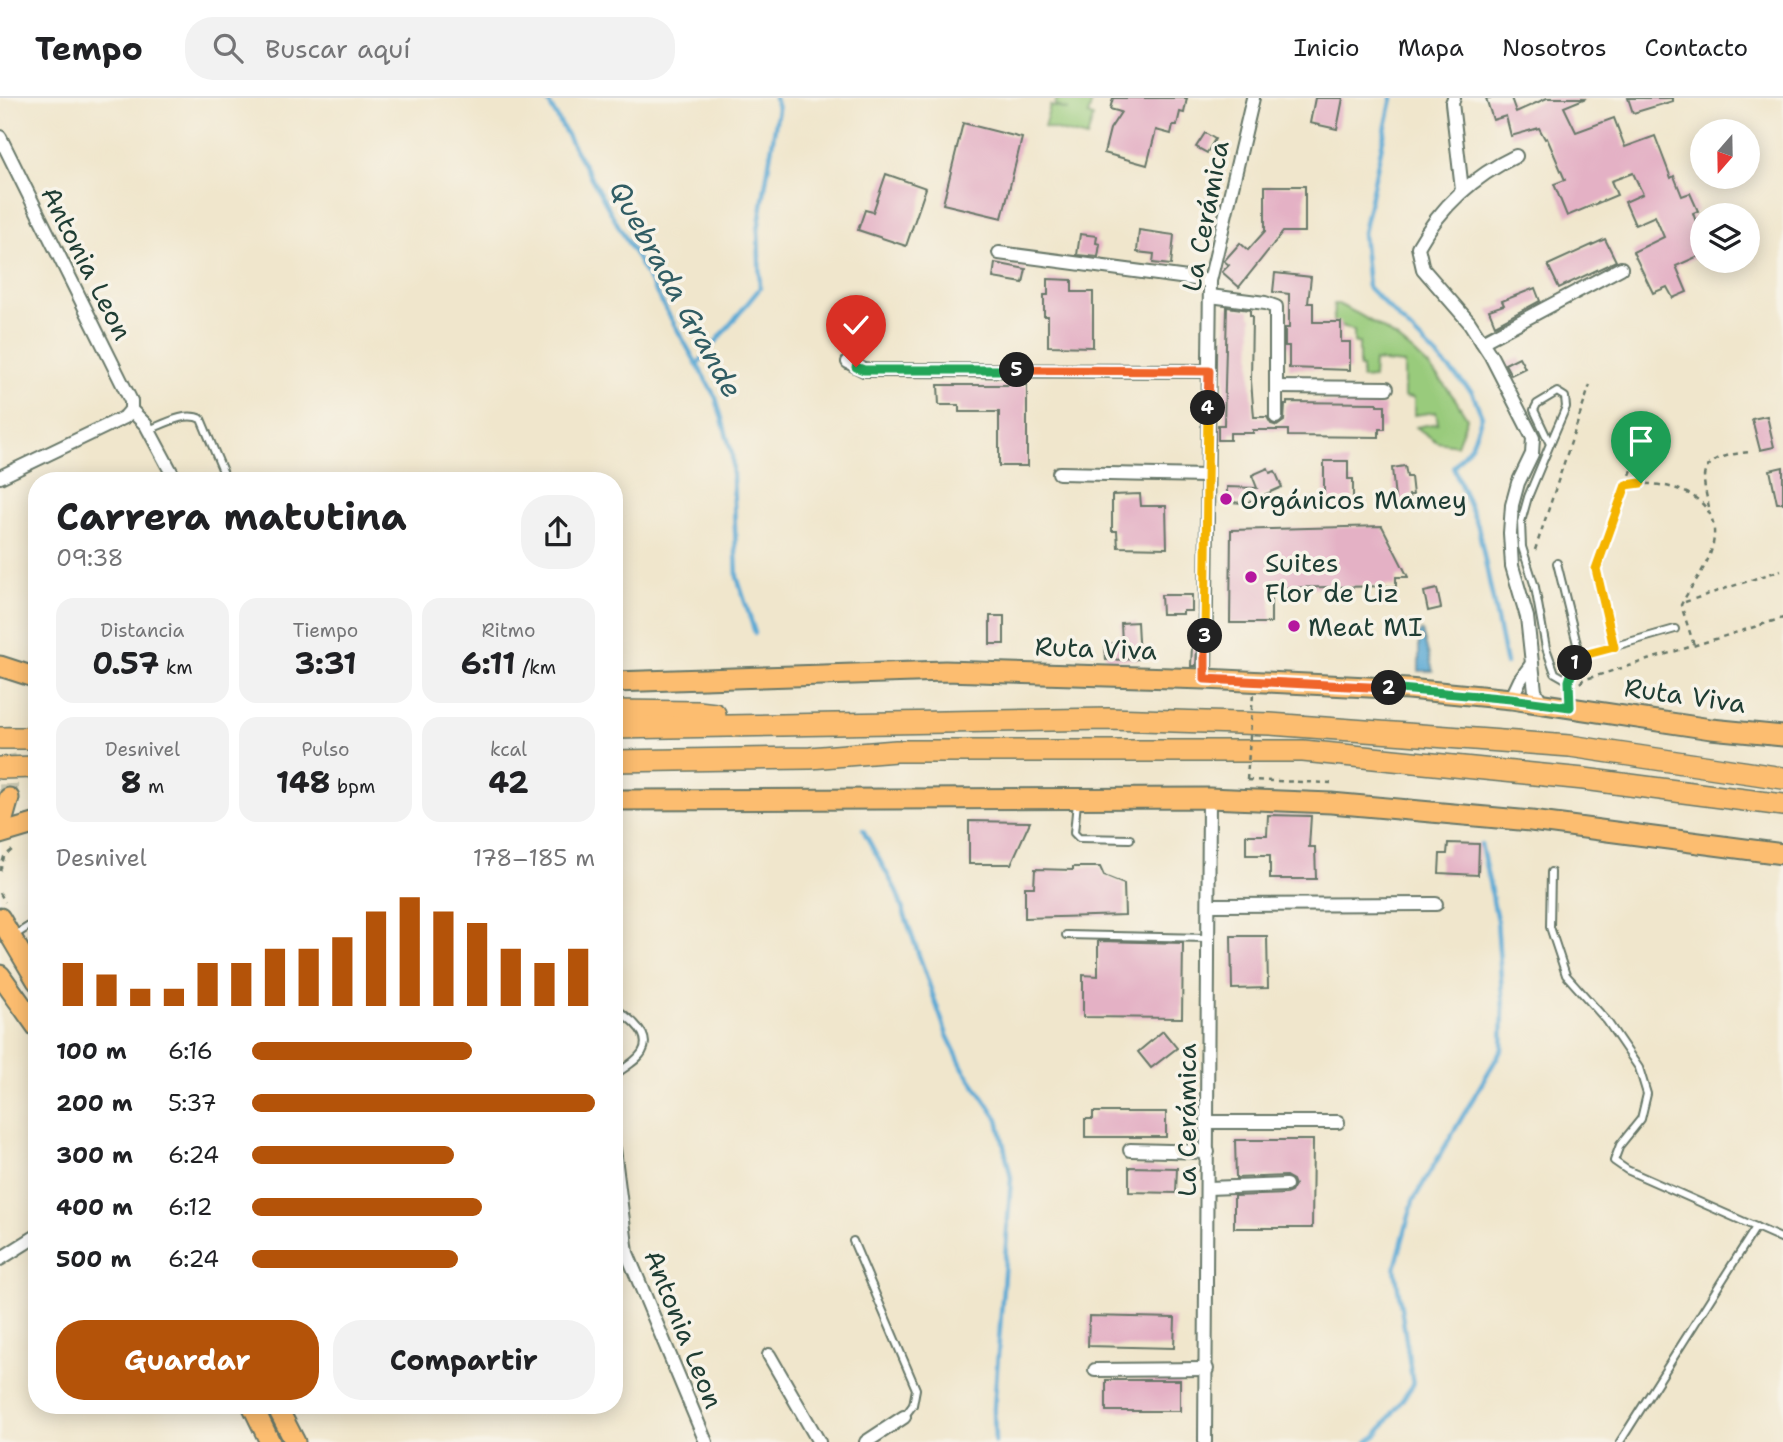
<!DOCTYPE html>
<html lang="es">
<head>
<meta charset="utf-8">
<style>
  body { margin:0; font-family:"Shantell Sans",sans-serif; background:#f2f2f2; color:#202124; height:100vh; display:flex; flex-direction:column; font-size:26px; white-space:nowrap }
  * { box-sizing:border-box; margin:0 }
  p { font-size:23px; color:#757577 }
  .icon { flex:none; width:38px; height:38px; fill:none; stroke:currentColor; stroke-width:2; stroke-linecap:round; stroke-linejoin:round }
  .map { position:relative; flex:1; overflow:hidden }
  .drawer { position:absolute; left:28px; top:374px; width:595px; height:942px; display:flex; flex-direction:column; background:#fff; border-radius:28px; box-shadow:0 4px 18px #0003 }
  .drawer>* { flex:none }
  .needle { width:46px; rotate:200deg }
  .fabs { position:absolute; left:1690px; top:21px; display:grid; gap:14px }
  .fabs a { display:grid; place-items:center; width:70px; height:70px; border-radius:50%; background:#fff; box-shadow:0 4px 18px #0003; font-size:35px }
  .pin { position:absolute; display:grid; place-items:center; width:60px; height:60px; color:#fff; margin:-72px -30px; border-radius:50% 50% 50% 0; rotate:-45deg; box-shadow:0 0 7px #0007 }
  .pin .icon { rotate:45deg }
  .km { position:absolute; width:35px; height:35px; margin:-18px; border-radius:50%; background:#222; color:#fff; font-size:19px; line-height:35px; text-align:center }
  .round { display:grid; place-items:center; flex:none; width:74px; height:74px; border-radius:28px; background:#f2f2f2 }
  .head { display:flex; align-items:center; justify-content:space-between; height:119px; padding:0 28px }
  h1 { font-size:38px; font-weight:700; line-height:52px }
  .metrics { display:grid; grid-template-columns:repeat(3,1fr); gap:10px; height:119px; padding:7px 28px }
  .metrics div { display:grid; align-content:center; border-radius:18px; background:#f2f2f2; text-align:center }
  .metrics b { font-size:30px; font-weight:700 }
  .metrics small { font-size:19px; font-weight:400 }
  .metrics p { font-size:19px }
  .chart { height:196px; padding:14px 28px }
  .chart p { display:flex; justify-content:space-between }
  .chart svg { width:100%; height:126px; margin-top:7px; stroke:#b45309; stroke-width:6 }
  .cta { display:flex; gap:14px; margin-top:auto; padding:14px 28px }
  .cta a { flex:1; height:80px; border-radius:28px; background:#b45309; color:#fff; font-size:28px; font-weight:700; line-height:80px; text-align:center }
  .cta a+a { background:#f2f2f2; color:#202124 }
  ul { padding:0 28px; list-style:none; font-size:23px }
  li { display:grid; grid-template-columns:112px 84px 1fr; align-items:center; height:52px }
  li i { height:18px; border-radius:9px; background:#b45309 }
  header { display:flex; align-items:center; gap:42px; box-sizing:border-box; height:98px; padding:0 35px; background:#fff; border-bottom:2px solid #e0e0e0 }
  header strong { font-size:33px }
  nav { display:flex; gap:38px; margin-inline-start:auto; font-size:24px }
  .search { width:490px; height:63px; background:#f2f2f2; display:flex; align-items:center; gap:18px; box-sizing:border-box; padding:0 24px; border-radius:28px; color:#757577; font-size:26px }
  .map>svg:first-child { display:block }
  .green { fill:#99cb7c; stroke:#5c8458; stroke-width:2 }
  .water { fill:#5aa9d4; stroke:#3c7384; stroke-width:2 }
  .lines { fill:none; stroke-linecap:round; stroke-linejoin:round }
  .stream { stroke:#5aa9d4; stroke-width:4.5 }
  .building { fill:#e4b1c5 }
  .primary-tunnel { stroke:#c6c4ae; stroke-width:19; stroke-dasharray:19 10; stroke-linecap:butt }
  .service-casing { stroke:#687869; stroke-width:10 }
  .minor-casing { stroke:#687869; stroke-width:16 }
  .primary-casing { stroke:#687869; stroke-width:23 }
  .trunk-casing { stroke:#687869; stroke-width:24 }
  .path { stroke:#687869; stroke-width:2.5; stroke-dasharray:5 5; stroke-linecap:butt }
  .service { stroke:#fff; stroke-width:6 }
  .minor { stroke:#fff; stroke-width:12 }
  .primary { stroke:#fcbd6f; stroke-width:19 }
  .trunk { stroke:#fcbd6f; stroke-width:21 }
  .path-bridge { stroke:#687869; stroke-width:2.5; stroke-dasharray:5 5; stroke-linecap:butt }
  .split-1-casing { stroke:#fff; stroke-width:14 }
  .split-2-casing { stroke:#fff; stroke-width:14 }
  .split-3-casing { stroke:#fff; stroke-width:14 }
  .split-4-casing { stroke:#fff; stroke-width:14 }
  .split-5-casing { stroke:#fff; stroke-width:14 }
  .split-6-casing { stroke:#fff; stroke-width:14 }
  .split-1 { stroke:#f5b400; stroke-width:9 }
  .split-2 { stroke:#22a559; stroke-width:9 }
  .split-3 { stroke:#f0652b; stroke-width:9 }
  .split-4 { stroke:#f5b400; stroke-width:9 }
  .split-5 { stroke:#f0652b; stroke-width:9 }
  .split-6 { stroke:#22a559; stroke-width:9 }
  .poi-dot { fill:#b5179e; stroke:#f7f3e8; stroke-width:2.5 }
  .labels { text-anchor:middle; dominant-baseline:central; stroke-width:7; stroke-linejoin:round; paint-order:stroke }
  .street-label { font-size:26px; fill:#1f3d34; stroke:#f7f3e8 }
  .poi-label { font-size:26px; fill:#1f3d34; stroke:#f7f3e8; text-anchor:start }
  .water-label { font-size:28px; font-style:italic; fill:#315d64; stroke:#f7f3e8 }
</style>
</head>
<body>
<header>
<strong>Tempo</strong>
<div class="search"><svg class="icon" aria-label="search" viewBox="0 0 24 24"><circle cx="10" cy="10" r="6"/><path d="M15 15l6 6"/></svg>Buscar aquí</div>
<nav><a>Inicio</a><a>Mapa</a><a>Nosotros</a><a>Contacto</a></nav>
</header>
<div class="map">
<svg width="1783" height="1344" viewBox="0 0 1783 1344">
  <rect width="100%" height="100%" fill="#f7f3e8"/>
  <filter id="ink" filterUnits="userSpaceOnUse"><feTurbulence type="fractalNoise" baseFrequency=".0143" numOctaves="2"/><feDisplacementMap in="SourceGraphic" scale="14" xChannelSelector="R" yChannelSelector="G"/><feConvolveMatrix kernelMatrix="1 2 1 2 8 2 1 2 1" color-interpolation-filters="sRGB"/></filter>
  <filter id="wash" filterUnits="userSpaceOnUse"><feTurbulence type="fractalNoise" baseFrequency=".00686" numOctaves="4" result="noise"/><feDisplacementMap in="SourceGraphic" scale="28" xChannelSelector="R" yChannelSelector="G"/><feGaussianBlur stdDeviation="1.57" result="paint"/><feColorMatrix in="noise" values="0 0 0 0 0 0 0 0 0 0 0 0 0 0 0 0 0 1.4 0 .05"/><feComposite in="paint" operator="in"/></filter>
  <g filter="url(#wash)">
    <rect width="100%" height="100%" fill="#f0e6cc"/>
    <g class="green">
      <polygon points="1057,0 1093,0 1088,17 1093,19 1087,40 1044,29 1050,8 1068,12 1055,8"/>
      <path d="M1334,206H1338C1393,231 1437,267 1467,320L1457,347L1437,344L1416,329L1438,325L1436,314L1414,317V300L1404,299V266L1374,263L1373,280L1362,281V270H1359V245H1354V233L1333,224Z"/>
    </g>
    <polygon class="water" points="1422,533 1433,573 1419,573 1419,535"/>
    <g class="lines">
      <g class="stream">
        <polyline points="546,0 716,300 732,356 737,479 755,535"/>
        <polyline points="1392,0 1363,135 1368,189 1472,294 1482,318 1472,346 1453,369 1478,428 1506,566"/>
        <polyline points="697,267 760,190 758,132 778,11 775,0"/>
        <polyline points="863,732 896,792 947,937 963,970 998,1021 1011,1080 994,1311 995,1344"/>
        <polyline points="1367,1344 1376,1338 1413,1287 1395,1170 1413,1103 1502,951 1503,910 1497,822 1481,746"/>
      </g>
    </g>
    <g id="blocks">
      <g class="building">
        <polygon points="1113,0 1187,0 1184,15 1180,14 1177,27 1173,27 1171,36 1156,32 1147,67 1104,55 1110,31 1121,14 1110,11"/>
        <polygon points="1315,0 1343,0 1337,31 1310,25"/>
        <polygon points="1486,0 1511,0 1516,14 1547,0 1586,0 1564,9 1576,34 1614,20 1625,49 1655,38 1671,80 1674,78 1682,98 1690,95 1698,113 1693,115 1703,144 1703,156 1676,168 1687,194 1673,200 1667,189 1653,195 1633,154 1664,139 1655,118 1635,127 1625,104 1643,96 1633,75 1611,83 1617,97 1567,118 1554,86 1565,82 1547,40 1545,41 1539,30 1511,38 1506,18 1493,22"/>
        <polygon points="1628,0 1673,0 1673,3 1633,15"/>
        <polygon points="963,25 1022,40 1002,120 943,106"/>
        <polygon points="1205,35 1215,41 1207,55 1196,49"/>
        <polygon points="886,76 926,90 906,148 858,132 865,112 873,114"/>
        <polygon points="1265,88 1305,88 1305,134 1283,134 1239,189 1222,174 1229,167 1224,163 1240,145 1248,152 1265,133"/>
        <polygon points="1139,132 1174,137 1171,167 1153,165 1154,156 1137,154"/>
        <polygon points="1080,136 1097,138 1096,145 1100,146 1098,159 1077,157"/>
        <polygon points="1605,141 1616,163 1559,190 1548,167"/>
        <polygon points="995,165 1026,171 1023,185 993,180"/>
        <polygon points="1275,175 1311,179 1308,205 1313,205 1313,224 1341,224 1341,244 1350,244 1350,272 1289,270 1289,248 1285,248 1285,230 1289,230 1289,196 1273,194"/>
        <polygon points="1048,181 1072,182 1072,194 1093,194 1093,249 1048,248 1048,218 1044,218 1044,197 1048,197"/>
        <polygon points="1535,190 1540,203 1495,227 1489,212 1504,207 1502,203"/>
        <polygon points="1227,209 1250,212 1250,218 1252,218 1251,283 1254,319 1267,319 1271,326 1277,328 1284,323 1285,307 1287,307 1287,304 1377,305 1377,307 1385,307 1385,331 1379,331 1379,339 1288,338 1288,332 1253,332 1253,335 1230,335 1230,342 1218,342 1218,327 1224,327"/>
        <polygon points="1519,259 1525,270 1511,277 1505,266"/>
        <polygon points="938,287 1027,287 1027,368 999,368 999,314 959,314 959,307 939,307"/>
        <polygon points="1767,318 1774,349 1760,352 1752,321"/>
        <polygon points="1324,363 1348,363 1348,381 1353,381 1353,402 1324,402"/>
        <polygon points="1405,368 1407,379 1411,379 1413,397 1409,397 1410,409 1396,411 1392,370"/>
        <polygon points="1783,369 1783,405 1777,405 1770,372"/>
        <polygon points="1268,370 1270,375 1275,373 1282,389 1246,405 1227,404 1227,389 1257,390 1252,377"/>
        <polygon points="1140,396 1141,408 1166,408 1167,450 1118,449 1117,433 1112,433 1112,397"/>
        <polygon points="1382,428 1408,479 1396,479 1396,488 1271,490 1271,525 1230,525 1231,432"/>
        <polygon points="1437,491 1441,510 1428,513 1424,494"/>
        <polygon points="1161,497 1192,497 1192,513 1183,513 1183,516 1162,516"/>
        <rect x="990" y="518" width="14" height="28"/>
        <polygon points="1137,524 1139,561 1106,562 1105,546 1122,545 1121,525"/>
        <polygon points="1192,549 1197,549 1196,568 1191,568"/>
        <polygon points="1268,717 1311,718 1309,749 1315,749 1316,781 1270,781 1270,757 1246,757 1246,737 1267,737"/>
        <polygon points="969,723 1030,724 1011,766 969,766"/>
        <polygon points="1448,745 1479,746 1478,777 1439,775 1440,756 1447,756"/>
        <polygon points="1073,769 1100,769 1104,778 1124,786 1125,817 1025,820 1025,789 1034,789 1035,771 1073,772"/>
        <polygon points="1231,838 1267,838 1268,890 1232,891"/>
        <polygon points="1098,843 1183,845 1182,920 1083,919 1083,877 1098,878"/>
        <polygon points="1163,933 1177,950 1151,970 1138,954"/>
        <polygon points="1093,1014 1166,1014 1166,1039 1085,1039 1085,1021 1093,1021"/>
        <polygon points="1235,1042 1313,1042 1312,1130 1234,1130 1234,1098 1286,1096 1291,1094 1295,1087 1293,1082 1286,1078 1236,1080"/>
        <polygon points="1129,1069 1177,1070 1176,1095 1129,1094"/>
        <polygon points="1089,1218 1175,1220 1174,1250 1088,1248"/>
        <rect x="1106" y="1282" width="74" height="31"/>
      </g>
    </g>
  </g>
  <g filter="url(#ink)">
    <use href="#blocks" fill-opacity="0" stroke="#687869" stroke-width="2"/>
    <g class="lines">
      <polyline class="primary-tunnel" points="0,629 8,667 9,700"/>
      <defs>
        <g id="service">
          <path d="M149,332C164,326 186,313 201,321L227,383"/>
          <polyline points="1550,346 1566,309 1565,299 1557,294 1537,306 1534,312 1550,346 1528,399 1521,424 1522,449 1535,489 1546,550 1555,575 1569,583"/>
          <polyline points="1557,465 1580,558"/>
          <path d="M1570,607C1569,588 1567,573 1580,558L1675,531"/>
          <polyline points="1077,704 1074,735 1079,740 1130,741"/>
          <polyline points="1551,774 1550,829 1566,877 1607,923 1639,970 1647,996 1641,1021 1620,1047 1614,1063 1627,1072 1783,1141"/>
          <polyline points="37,803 32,809 37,816"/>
          <polyline points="15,837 37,823"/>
          <polyline points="1066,837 1207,840"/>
          <path d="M614,908C621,915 629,920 635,926C660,951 632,965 614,977"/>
          <polyline points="853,1143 916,1291 913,1307 904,1319"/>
          <polyline points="1620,1344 1756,1129"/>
        </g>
        <g id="minor">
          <polyline points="1454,0 1452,5 1462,92"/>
          <polyline points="0,39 131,303 131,312 146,327 176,383"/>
          <path d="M1516,58C1474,78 1441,108 1418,149L1423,171L1469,224L1491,258L1533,340L1532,356L1518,385L1512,407L1510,435L1512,468L1527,519L1535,593L1542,605"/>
          <polyline points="999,155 1210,183"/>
          <polyline points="1210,198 1265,205 1276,209 1276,319"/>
          <polyline points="1482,244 1621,170"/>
          <polyline points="848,264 864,272 1209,273"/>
          <polyline points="1276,289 1387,290"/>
          <polyline points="1059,375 1207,378"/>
          <polyline points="0,379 125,319 131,312"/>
          <polyline points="1205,581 1210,183 1253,0"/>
          <polyline points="1511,601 1520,582 1531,567"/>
          <polyline points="1209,807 1436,806"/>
          <polyline points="1208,1024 1338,1024"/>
          <polyline points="614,1051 627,1155 706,1344"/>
          <polyline points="1130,1052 1208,1054"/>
          <polyline points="1208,1090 1286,1087"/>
          <polyline points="0,1161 35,1139"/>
          <polyline points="769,1257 819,1344"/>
          <polyline points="1095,1272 1207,1271"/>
          <polyline points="866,1344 904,1319"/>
          <polyline points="1205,1344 1209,700"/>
        </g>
        <g id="primary">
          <polyline points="0,568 37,580"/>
          <polyline points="614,584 945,573 1205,581 1408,591 1511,601 1711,631 1783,638"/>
          <polyline points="614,702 1209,700 1331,705 1531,723 1783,756"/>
          <polyline points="0,732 9,700"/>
          <polyline points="0,736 37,725"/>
          <polyline points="0,820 37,883"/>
          <polyline points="0,877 37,929"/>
          <polyline points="252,1307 270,1344"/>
          <polyline points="276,1307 295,1344"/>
        </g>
        <g id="trunk">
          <polyline points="614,613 698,614 715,616"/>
          <polyline points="614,630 1109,621 1270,626 1570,648 1783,680"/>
          <polyline points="0,640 37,640"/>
          <polyline points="614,663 810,660 896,653 1303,653 1584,681 1783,707"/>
          <polyline points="0,670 37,669"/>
        </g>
      </defs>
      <use href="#service" class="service-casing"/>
      <use href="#minor" class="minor-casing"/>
      <use href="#primary" class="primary-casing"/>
      <use href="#trunk" class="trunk-casing"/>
      <g class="path">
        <path d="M1626,387C1667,381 1726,397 1712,450C1706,472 1691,487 1681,507L1694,547"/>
        <path d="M1709,409C1707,400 1704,389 1704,380C1704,359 1736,355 1751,354"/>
        <polyline points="1535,452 1590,287"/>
        <polyline points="1685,504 1781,472"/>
        <polyline points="1612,539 1596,471 1654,311"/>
        <polyline points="1580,585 1583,582 1783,520"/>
        <polyline points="1247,682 1331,685"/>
        <polyline points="0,773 4,759 13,751"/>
        <polyline points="0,795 5,804"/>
      </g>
      <use href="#service" class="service"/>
      <use href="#minor" class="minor"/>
      <use href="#primary" class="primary"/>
      <use href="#trunk" class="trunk"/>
      <polyline class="path-bridge" points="1247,682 1253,596"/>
    </g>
  </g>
  <g class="lines" filter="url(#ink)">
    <defs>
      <polyline id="split-1" points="1575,565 1580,558 1614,549 1596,471 1626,387 1641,385"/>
      <polyline id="split-2" points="1389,590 1511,601 1570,609 1569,583 1575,565"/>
      <polyline id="split-3" points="1205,538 1205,581 1389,590"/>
      <polyline id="split-4" points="1205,538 1208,310"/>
      <polyline id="split-5" points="1017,272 1209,273 1208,310"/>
      <polyline id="split-6" points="856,269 864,272 1017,272"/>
    </defs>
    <use href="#split-1" class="split-1-casing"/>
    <use href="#split-2" class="split-2-casing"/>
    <use href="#split-3" class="split-3-casing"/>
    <use href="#split-4" class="split-4-casing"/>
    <use href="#split-5" class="split-5-casing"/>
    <use href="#split-6" class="split-6-casing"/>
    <use href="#split-1" class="split-1"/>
    <use href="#split-2" class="split-2"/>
    <use href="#split-3" class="split-3"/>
    <use href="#split-4" class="split-4"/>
    <use href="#split-5" class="split-5"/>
    <use href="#split-6" class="split-6"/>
  </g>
  <g class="poi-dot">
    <circle cx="1226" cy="401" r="7"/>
    <circle cx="1251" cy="479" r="7"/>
    <circle cx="1294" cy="528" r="7"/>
  </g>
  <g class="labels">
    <g class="street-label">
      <text transform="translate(1205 118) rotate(-79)">La Cerámica</text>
      <text transform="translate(87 165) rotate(63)">Antonia Leon</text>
      <text transform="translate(1096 550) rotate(2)">Ruta Viva</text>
      <text transform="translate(1685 597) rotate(8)">Ruta Viva</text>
      <text transform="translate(1186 1022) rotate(-90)">La Cerámica</text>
      <text transform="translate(684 1231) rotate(68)">Antonia Leon</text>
    </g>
    <g class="poi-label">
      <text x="1240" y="401">Orgánicos Mamey</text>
      <text x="1265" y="464">Suites<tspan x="1265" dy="30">Flor de Liz</tspan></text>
      <text x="1308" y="528">Meat MI</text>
    </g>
    <g class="water-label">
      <text transform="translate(676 191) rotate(61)">Quebrada Grande</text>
    </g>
  </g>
</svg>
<div class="fabs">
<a><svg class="needle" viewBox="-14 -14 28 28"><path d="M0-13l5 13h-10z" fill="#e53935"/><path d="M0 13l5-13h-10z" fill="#757577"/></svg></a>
<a><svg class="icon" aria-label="layers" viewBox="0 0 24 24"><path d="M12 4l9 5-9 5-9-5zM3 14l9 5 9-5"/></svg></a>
</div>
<div class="pin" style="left:1641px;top:385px;background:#1e9e55"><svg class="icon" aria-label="arrive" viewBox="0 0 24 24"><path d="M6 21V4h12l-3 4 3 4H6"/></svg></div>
<div class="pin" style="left:856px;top:269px;background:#d93025"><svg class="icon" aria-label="check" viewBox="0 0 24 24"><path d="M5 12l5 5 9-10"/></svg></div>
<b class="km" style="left:1575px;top:565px">1</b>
<b class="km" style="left:1389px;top:590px">2</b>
<b class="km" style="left:1205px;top:538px">3</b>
<b class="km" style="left:1208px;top:310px">4</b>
<b class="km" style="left:1017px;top:272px">5</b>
<section class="drawer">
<div class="head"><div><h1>Carrera matutina</h1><p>09:38</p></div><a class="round"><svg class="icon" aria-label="share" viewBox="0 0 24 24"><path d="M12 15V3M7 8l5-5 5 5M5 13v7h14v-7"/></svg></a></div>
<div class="metrics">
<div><p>Distancia</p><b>0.57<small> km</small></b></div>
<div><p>Tiempo</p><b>3:31</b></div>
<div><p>Ritmo</p><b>6:11<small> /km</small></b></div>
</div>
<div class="metrics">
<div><p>Desnivel</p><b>8<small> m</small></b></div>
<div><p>Pulso</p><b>148<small> bpm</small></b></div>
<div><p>kcal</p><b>42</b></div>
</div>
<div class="chart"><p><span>Desnivel</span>178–185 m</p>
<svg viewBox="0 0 160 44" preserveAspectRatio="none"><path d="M5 44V29M15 44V33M25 44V38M35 44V38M45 44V29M55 44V29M65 44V24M75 44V24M85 44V20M95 44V11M105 44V6M115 44V11M125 44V15M135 44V24M145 44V29M155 44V24"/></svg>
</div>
<ul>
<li><b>100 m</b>6:16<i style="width:64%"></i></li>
<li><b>200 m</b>5:37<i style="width:100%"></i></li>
<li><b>300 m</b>6:24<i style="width:59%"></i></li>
<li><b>400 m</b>6:12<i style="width:67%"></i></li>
<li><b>500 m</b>6:24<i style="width:60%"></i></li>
</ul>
<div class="cta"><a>Guardar</a><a>Compartir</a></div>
</section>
</div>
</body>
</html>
